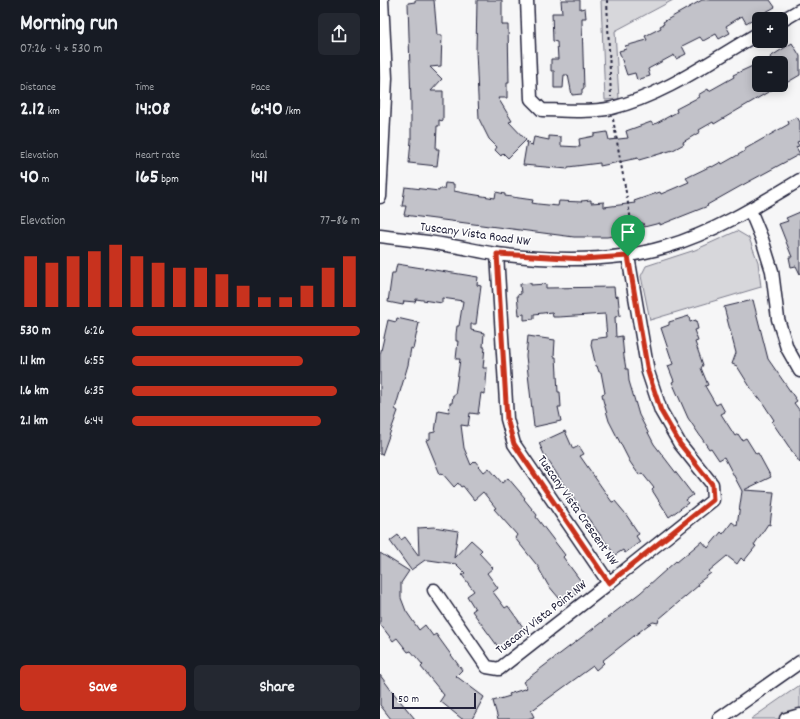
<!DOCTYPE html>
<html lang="en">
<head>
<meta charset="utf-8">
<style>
  body { margin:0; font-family:Dekko,sans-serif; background:#242831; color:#f1f3f6; height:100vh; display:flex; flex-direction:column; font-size:15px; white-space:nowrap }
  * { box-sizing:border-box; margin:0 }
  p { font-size:13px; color:#9ea1a6 }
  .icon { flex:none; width:22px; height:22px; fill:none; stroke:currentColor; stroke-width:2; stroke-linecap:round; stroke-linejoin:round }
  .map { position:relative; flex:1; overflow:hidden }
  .details { display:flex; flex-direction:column; background:#171b24; width:380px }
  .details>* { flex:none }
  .tools { position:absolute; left:372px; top:12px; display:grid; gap:8px }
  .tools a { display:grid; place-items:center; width:36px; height:36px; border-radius:6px; background:#171b24; box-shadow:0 2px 10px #0003; font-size:20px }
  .scale { position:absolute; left:12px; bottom:10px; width:84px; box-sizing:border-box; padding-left:4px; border:2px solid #22223b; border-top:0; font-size:11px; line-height:14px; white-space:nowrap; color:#22223b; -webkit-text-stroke:3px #fff; paint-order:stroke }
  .pin { position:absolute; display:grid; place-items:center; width:34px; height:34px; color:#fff; margin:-41px -17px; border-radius:50% 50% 50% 0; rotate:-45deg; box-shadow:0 0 4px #0007 }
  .pin .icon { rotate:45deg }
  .round { display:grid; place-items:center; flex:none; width:42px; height:42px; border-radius:6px; background:#242831 }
  .overview { display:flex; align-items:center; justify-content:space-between; height:68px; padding:0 20px }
  h1 { font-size:22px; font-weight:800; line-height:30px }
  .figures { display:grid; grid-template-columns:repeat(3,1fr); gap:6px; height:68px; padding:4px 20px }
  .figures div { display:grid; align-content:center }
  .figures b { font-size:20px; font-weight:800 }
  .figures small { font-size:11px; font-weight:400 }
  .figures p { font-size:11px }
  .chart { height:112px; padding:8px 20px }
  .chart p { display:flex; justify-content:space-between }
  .chart svg { width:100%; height:72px; margin-top:4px; stroke:#c8321e; stroke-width:6 }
  .button { display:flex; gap:8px; margin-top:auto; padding:8px 20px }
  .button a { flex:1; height:46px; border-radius:6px; background:#c8321e; color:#fff; font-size:16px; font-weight:800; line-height:46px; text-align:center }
  .button a+a { background:#242831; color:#f1f3f6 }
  ul { padding:0 20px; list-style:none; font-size:13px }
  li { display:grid; grid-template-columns:64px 48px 1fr; align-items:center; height:30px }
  li i { height:10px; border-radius:5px; background:#c8321e }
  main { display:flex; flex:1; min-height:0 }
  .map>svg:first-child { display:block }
  .green { fill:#d7d7db; stroke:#7c7c8b }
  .building { fill:#c2c2c9; stroke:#22223b }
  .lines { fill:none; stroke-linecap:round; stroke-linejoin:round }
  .minor-casing { stroke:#22223b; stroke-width:15 }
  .path { stroke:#22223b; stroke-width:2; stroke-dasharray:3 3; stroke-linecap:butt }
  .minor { stroke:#fff; stroke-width:12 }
  .route-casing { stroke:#fff; stroke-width:8 }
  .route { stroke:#c8321e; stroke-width:5 }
  .labels { text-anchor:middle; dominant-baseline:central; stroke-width:3; stroke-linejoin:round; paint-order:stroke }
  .street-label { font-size:13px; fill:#22223b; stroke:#fff }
</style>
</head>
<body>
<main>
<section class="details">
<div class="overview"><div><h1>Morning run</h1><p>07:26 · 4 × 530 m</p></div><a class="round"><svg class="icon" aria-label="share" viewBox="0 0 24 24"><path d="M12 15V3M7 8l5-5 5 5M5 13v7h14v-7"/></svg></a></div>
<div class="figures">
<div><p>Distance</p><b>2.12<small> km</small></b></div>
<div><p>Time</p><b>14:08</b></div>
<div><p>Pace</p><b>6:40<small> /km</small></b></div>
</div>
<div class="figures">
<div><p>Elevation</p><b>40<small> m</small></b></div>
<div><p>Heart rate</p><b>165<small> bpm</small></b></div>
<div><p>kcal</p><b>141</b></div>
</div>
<div class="chart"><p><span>Elevation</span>77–86 m</p>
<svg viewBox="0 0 160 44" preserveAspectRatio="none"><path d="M5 44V13M15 44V17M25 44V13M35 44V10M45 44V6M55 44V13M65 44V17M75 44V20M85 44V20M95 44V24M105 44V31M115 44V38M125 44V38M135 44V31M145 44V20M155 44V13"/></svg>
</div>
<ul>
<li><b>530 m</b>6:26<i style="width:100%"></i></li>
<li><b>1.1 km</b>6:55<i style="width:75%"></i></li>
<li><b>1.6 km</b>6:35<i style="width:90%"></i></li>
<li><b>2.1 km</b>6:44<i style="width:83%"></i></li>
</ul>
<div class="button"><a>Save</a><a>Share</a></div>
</section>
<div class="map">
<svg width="420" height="719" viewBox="0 0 420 719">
  <rect width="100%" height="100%" fill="#f6f6f7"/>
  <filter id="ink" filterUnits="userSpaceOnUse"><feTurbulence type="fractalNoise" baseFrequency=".025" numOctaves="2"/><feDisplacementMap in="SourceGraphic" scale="8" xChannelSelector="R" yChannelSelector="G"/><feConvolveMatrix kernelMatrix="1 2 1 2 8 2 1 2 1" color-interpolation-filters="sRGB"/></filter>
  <g filter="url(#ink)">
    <g class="green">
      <polygon points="221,0 293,0 235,31 239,99 225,100"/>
      <polygon points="357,231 369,238 378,262 381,287 270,320 261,276 266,266 315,250"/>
      <polygon points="420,685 420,719 371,719"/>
    </g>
    <g class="building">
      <polygon points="35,0 54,0 57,35 62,35 61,66 50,67 62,79 51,91 63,91 63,121 59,120 59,126 57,126 56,149 59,149 57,166 29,163 31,140 31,103 28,3 35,2"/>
      <polygon points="97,0 122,0 122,25 128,25 129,83 127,83 127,98 118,98 132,121 129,122 146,140 128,158 123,153 121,156 115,150 117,147 109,139 99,119 96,51"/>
      <polygon points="181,0 200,0 200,9 205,8 206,18 202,18 202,22 204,89 202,89 202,94 192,95 188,75 184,75 183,88 174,88 174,71 171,71 171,59 178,59 177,42 173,41 172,13 182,13"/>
      <polygon points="322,0 390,0 395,7 366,23 362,16 346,26 350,33 339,39 336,34 323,41 320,37 302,46 306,54 296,59 294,55 268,69 270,76 257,80 255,73 247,75 239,51 246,49 245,46 267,40 265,36 281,28 280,26 284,24 283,22"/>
      <polygon points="412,43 420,56 420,75 401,86 401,63 393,63 390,57"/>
      <polygon points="379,63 379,85 400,85 334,124 333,122 319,130 320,132 303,142 304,144 293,150 259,160 258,158 220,166 220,163 188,167 188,169 143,165 147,141 152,146 154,137 169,140 169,136 181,137 181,146 200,147 199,139 214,136 214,134 227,132 229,140 248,138 246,131 271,122 273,125 297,112 296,109 319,97 318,95 328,89 329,91 354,77 353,75"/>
      <polygon points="417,117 420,122 420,141 417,142 419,146 416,147 420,154 359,187 327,205 328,206 280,225 280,223 264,227 263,223 246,225 247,234 227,237 194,237 24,215 26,206 22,206 25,187 59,191 59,189 64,189 65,183 74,184 74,191 84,193 115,198 116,192 125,194 125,196 153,200 152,203 158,204 178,206 179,201 202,202 201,201 211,200 211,203 224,202 224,207 255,203 254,201 280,192 281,194 309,182 306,178 331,166 332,167 341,162 342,164 365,151 365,149 409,124 408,121"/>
      <polygon points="420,212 420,274 416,266 411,267 409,257 412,257 399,224 408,221 406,218"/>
      <polygon points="17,264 98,277 97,285 101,286 96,324 91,324 91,330 104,333 103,347 105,347 103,368 107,368 106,382 105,394 101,393 98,414 90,413 88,426 81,425 84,448 91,465 95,461 104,472 109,468 122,483 128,478 145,498 144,499 157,515 156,517 185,555 183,557 203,584 197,589 199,592 184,604 168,585 159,569 160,569 135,538 137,535 114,509 116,508 103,492 94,500 83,486 81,487 78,483 74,487 62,473 60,474 46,440 50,439 50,433 55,432 58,410 69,412 70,403 72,403 73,395 75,395 80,359 76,359 78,341 76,341 76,334 77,326 79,326 83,301 62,298 62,303 36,299 35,302 24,301 23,305 8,302 12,273 15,273"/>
      <polygon points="151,283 151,285 166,284 166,288 234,287 235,297 238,296 240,316 235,317 236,337 242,336 244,357 246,369 248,369 249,381 259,415 274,444 313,495 306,500 308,503 289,517 272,490 274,488 262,473 259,475 250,462 229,421 223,400 222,394 225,393 221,372 219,372 217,366 216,366 211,345 212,339 227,337 225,314 179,317 173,317 172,312 154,314 154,319 144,320 144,314 139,315 137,295 141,294 140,284"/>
      <polygon points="373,300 388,359 417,401 414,403 420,411 420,463 392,422 394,420 379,397 377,398 357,366 352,364 356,353 344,307"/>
      <polygon points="309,316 310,322 316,320 318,329 314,330 318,341 315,342 323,365 321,368 328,385 325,386 336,405 340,403 345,412 341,414 355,436 358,434 362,440 366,438 376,454 378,453 391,477 364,490 394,492 390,525 388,524 374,545 376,546 364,561 361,558 357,564 347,556 329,571 331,573 318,583 319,585 279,619 278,623 273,622 268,625 222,661 224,663 216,670 213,666 151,711 154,717 147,719 118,719 113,701 130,696 129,694 147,688 143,682 260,593 296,561 297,562 322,541 328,548 341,532 343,534 352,522 357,526 362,491 344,457 339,460 331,448 329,449 308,418 292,382 294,381 288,366 293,364 281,328 289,325 289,322"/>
      <polygon points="17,318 39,323 33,349 31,348 28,365 15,409 18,411 2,455 0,454 0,355 8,320 16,322"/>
      <polygon points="148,336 175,340 174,357 176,357 178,392 180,392 181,407 178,407 181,421 154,427 146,356"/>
      <polygon points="185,431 193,449 199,446 204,454 200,456 232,502 235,501 245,513 259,534 256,536 260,542 245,553 243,550 235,555 186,488 164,454 159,443"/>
      <polygon points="54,527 78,531 74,558 91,540 102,550 99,553 113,568 107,573 118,588 113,592 125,608 128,606 143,627 140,629 144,634 128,645 126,643 119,648 92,611 95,609 87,596 94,591 82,575 85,573 76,564 49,560 45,560 31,570 10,541 18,535 21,540 25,537 39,556 38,528"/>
      <polygon points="0,553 29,571 21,583 21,598 26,611 39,630 45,625 53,636 56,634 82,670 76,676 104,697 92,719 82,719 60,701 64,695 41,667 43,665 31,651 28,652 17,638 13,641 0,624"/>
      <polygon points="0,675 11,690 35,719 11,719 0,705"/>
    </g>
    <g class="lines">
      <defs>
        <g id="minor">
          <path d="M147,0L151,99L162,110C184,110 210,113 232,108C285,95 332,60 379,33"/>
          <polyline points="401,21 420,10"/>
          <polyline points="0,197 6,78 2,0"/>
          <polyline points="370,210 382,239 392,271 398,319 407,348 420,371"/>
          <path d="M0,236C22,239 44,241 66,245C83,247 100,252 117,254C172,261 231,263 285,247C333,233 377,206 420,180"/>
          <polyline points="117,254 127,419 134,444 229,583 333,500 332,484 300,444 281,411 268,372 248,256"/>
          <polyline points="54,590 107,667 119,669 229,583"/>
          <polyline points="339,719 420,662"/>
          <polyline points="406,719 420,715"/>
        </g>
      </defs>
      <use href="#minor" class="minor-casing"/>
      <g class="path">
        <polyline points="227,0 231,97"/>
        <polyline points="233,119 255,243"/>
      </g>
      <use href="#minor" class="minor"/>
    </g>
  </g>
  <g class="lines" filter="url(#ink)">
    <defs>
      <polygon id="route" points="117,254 203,259 248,256 268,372 281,411 300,444 332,484 333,500 229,583 134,444 127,419"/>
    </defs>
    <use href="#route" class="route-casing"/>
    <use href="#route" class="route"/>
  </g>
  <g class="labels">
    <g class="street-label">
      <text transform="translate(95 235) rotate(8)">Tuscany Vista Road NW</text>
      <text transform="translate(197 511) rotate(55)">Tuscany Vista Crescent NW</text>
      <text transform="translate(162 618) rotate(-38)">Tuscany Vista Point NW</text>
    </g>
  </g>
</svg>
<div class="tools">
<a>+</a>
<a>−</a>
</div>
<div class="scale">50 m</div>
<div class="pin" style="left:248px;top:256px;background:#1e9e55"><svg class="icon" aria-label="arrive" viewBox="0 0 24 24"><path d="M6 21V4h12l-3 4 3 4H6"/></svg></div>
</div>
</main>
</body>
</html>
